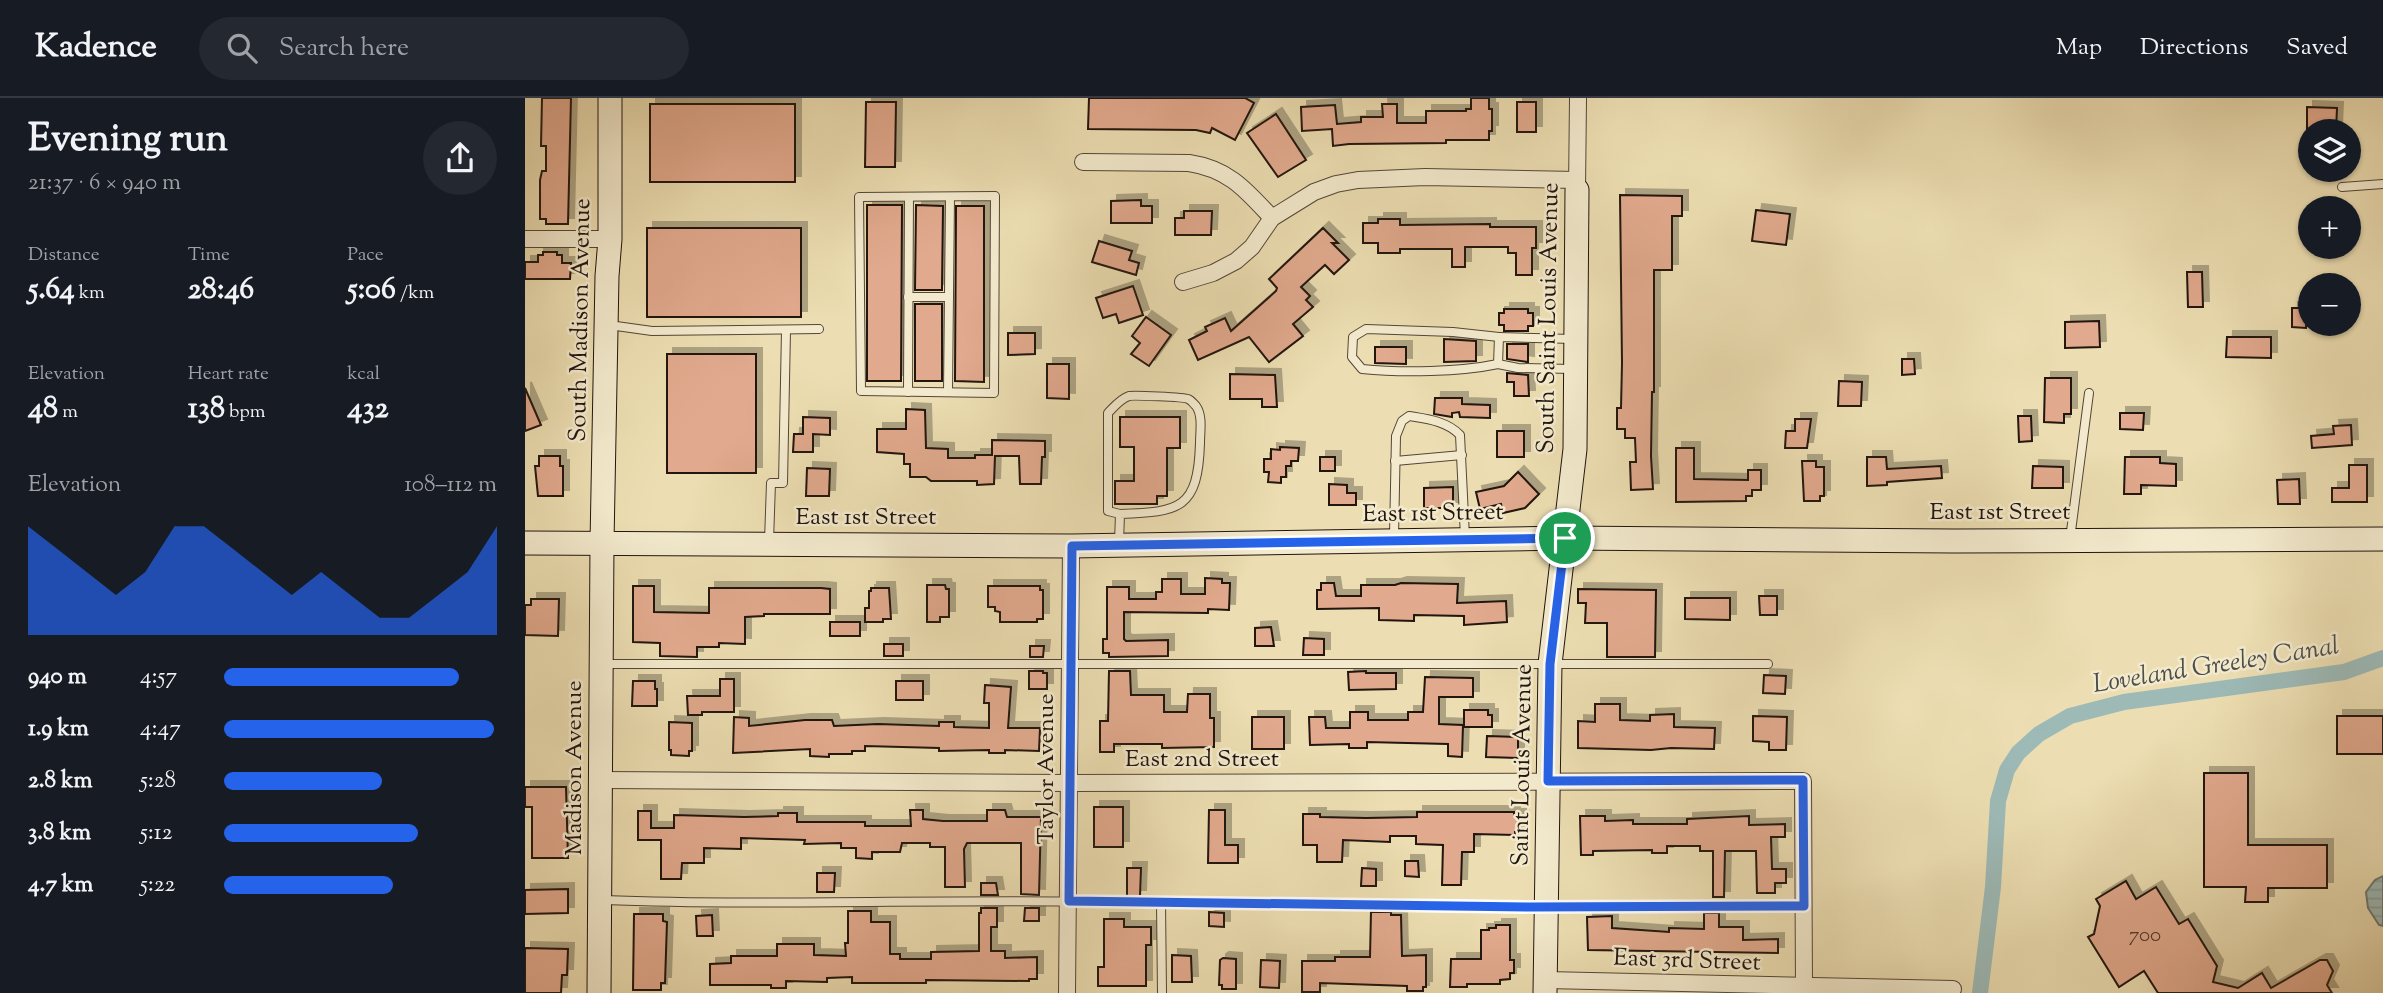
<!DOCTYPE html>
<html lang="en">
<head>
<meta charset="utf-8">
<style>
  body { margin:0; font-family:"Sorts Mill Goudy",serif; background:#242831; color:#f1f3f6; height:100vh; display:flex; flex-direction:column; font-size:26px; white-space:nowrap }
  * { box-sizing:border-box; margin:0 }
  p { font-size:23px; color:#9ea1a6 }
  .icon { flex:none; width:38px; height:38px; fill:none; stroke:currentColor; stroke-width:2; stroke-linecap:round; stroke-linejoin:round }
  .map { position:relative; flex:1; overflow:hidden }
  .details { display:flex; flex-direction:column; background:#171b24; width:525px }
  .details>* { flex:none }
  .fabs { position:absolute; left:1773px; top:21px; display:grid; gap:14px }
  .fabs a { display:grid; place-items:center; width:63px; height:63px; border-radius:50%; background:#171b24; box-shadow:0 2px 5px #0004; font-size:35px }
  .pin { position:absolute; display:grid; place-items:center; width:60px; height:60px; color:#fff; margin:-30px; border:4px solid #fff; border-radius:50%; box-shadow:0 2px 7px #0007 }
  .round { display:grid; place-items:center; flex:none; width:74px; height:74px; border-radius:37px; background:#242831 }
  .head { display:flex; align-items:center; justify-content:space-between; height:119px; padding:0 28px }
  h1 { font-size:38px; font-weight:700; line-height:52px }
  .figures { display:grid; grid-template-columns:repeat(3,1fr); gap:10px; height:119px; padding:7px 28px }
  .figures div { display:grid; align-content:center }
  .figures b { font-size:30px; font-weight:700 }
  .figures small { font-size:19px; font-weight:400 }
  .figures p { font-size:19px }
  .chart { height:196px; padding:14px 28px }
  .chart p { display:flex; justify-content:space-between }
  .chart svg { width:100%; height:126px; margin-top:7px; fill:#2563eb; opacity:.7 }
  ul { padding:0 28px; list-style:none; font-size:23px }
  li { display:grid; grid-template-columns:112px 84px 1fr; align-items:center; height:52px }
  li i { height:18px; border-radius:9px; background:#2563eb }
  header { display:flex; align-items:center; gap:42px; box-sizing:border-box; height:98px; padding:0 35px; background:#171b24; border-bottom:2px solid #363941 }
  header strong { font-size:33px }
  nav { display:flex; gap:38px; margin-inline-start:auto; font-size:24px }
  .search { width:490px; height:63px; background:#242831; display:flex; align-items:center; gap:18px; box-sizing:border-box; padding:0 24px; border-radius:38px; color:#9ea1a6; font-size:26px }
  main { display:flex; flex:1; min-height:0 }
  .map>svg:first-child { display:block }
  .water { fill:url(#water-rules); stroke:#6b7874; stroke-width:2 }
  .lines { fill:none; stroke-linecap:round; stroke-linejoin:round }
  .canal { stroke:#9dbab7; stroke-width:16 }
  .building { fill:#e1a98d; stroke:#20140f; stroke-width:2; filter:url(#shadow) }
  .lane-casing { stroke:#534638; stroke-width:10 }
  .street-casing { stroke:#534638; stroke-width:18 }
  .secondary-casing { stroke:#20140f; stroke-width:25 }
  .lane { stroke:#f3eacd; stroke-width:8 }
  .street { stroke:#f3eacd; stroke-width:16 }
  .secondary { stroke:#f3eacd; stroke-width:23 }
  .route-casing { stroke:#fff; stroke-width:14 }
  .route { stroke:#2563eb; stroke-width:9 }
  .labels { text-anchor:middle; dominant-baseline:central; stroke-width:5; stroke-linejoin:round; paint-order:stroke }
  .number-label { font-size:21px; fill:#50392e }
  .street-label { font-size:24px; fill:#20140f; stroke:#f3eacd }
  .water-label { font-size:26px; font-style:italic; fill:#4c4e4a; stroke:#f3eacd }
</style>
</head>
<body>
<header>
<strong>Kadence</strong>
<div class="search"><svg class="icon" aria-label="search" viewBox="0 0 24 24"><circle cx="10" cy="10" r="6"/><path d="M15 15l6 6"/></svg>Search here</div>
<nav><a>Map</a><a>Directions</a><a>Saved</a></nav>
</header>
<main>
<section class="details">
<div class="head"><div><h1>Evening run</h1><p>21:37 · 6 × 940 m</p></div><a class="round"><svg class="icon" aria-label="share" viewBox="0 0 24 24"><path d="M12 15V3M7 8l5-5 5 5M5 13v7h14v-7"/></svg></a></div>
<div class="figures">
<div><p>Distance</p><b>5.64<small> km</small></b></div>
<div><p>Time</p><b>28:46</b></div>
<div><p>Pace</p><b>5:06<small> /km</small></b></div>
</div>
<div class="figures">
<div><p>Elevation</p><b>48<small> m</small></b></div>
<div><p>Heart rate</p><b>138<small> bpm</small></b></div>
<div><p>kcal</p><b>432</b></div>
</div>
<div class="chart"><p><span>Elevation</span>108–112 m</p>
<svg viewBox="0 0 160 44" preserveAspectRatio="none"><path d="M0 44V6L10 14L20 22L30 30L40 22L50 6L60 6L70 14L80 22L90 30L100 22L110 30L120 38L130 38L140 30L150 22L160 6V44z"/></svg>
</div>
<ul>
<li><b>940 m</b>4:57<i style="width:86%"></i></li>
<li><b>1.9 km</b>4:47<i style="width:99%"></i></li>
<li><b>2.8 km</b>5:28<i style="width:58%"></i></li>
<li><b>3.8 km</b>5:12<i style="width:71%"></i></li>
<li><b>4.7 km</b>5:22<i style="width:62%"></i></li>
</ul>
</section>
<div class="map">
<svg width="1858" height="895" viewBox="0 0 1858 895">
  <defs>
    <pattern id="water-rules" width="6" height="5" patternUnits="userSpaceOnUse" patternTransform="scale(1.75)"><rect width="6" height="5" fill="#9dbab7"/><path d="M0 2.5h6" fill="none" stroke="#879f9c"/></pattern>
    <filter id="shadow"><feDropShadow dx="6" dy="-6" stdDeviation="0" flood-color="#0004"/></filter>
  </defs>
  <rect width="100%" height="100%" fill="#ecdeb2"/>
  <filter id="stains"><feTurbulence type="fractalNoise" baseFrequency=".00286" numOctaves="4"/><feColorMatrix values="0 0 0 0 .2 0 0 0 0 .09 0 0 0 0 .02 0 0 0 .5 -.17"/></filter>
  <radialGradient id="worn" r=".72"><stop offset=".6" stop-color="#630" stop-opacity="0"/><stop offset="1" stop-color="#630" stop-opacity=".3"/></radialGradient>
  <polygon class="water" points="1858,778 1858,828 1854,827 1843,810 1841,794 1850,782"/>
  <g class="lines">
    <polyline class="canal" points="1455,895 1468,789 1473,703 1482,672 1493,655 1514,636 1545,618 1599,604 1819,574 1858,560"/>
  </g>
  <g class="building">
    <polygon points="17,0 46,0 43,126 21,126 21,121 15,121 15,82 17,73 21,73 21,48 16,48"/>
    <polygon points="564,0 720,0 729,5 710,42 687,30 685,35 671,32 563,31"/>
    <polygon points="946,0 964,0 964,11 967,11 967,33 964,33 964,42 921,42 921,45 824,46 808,48 807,31 777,33 776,9 810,7 812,26 836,24 836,19 858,19 857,6 872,6 872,25 901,25 901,13 941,13 941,11 946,11"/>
    <polygon points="341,4 371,4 370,69 340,69"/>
    <rect x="992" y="4" width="19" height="30"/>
    <rect x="125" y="6" width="145" height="78"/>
    <polygon points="1782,9 1812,10 1811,33 1782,32"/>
    <polygon points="751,16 781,62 753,79 722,35"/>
    <polygon points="1095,97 1157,98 1157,118 1147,118 1147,172 1129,172 1129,294 1127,294 1126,358 1128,391 1106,392 1105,364 1111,364 1110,340 1100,340 1100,331 1092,331 1092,310 1096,310 1097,265"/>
    <polygon points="616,102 616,108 627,108 627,125 586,125 586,103"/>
    <polygon points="342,107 377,107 376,283 342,283"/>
    <polygon points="391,107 418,108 417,192 390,192"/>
    <polygon points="431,108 459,108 459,284 430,283"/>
    <polygon points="1231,112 1265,116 1261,147 1227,143"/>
    <polygon points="659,113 687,113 686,137 650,137 650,120 659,120"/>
    <polygon points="853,121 875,121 875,127 965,126 965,129 1011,129 1011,150 1007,150 1007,177 991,177 991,155 983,155 983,149 940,149 940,169 927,169 927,151 875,151 875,155 853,155 853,145 838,145 838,125 853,125"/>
    <rect x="122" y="130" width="154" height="89"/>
    <polygon points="798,130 813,145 807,145 824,162 809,176 800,167 776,189 785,198 781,202 788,209 768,226 778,238 744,264 724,239 673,262 664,242 682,233 680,229 700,220 706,233 751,193 752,190 744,181"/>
    <polygon points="574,143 607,153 604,162 614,165 611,177 567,164"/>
    <polygon points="18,154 32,154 32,157 37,157 37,165 46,165 45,181 0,181 0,164 13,164 13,157 18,157"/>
    <polygon points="1662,174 1677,174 1678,209 1663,209"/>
    <polygon points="608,188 618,217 594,225 591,216 578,220 571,200"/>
    <rect x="390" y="206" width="27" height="77"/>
    <polygon points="1767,210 1782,210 1781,230 1767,229"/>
    <polygon points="979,211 1003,211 1003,215 1008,215 1008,228 1003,228 1003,233 979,233 979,227 974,227 974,215 979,215"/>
    <polygon points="621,219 646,237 624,268 606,256 615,245 607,238"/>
    <polygon points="1574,223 1575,249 1540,250 1540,224"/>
    <polygon points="483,235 510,235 510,256 483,257"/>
    <polygon points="1702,239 1746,239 1746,260 1701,259"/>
    <polygon points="919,241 951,243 951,263 919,264"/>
    <polygon points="982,246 1003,246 1003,264 982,261"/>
    <polygon points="850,249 881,249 881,266 850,265"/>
    <rect x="142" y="256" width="89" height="119"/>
    <polygon points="1377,261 1389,261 1390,276 1377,277"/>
    <polygon points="522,266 544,266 544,301 522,300"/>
    <polygon points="982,275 1003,277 1004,298 989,298 989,284 982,284"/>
    <polygon points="705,276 750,277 752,309 737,309 737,301 705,301"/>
    <polygon points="1520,280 1546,280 1546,316 1539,316 1539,325 1519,324"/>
    <polygon points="1314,283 1337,284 1336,308 1313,308"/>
    <polygon points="0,290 16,327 0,333"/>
    <polygon points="910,300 937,300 937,306 965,307 965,320 935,319 934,314 927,315 927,319 909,316"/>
    <polygon points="381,311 400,312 401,350 423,351 423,360 450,360 450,357 467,357 467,342 520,343 520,359 517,359 516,386 495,386 494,358 470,358 469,386 452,387 452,383 406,383 401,379 385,379 385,366 379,366 379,356 352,354 352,331 381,331"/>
    <polygon points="1595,315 1619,315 1618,332 1595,331"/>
    <polygon points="1493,318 1506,318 1507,343 1494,344"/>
    <polygon points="278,319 305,320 305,337 288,336 288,354 268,354 269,336 278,336"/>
    <polygon points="595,319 655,319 655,350 642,350 642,398 632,398 632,406 590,406 590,383 609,383 609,349 595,349"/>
    <polygon points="1270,321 1286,321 1282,350 1260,350 1261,333 1270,333"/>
    <polygon points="1826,327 1827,347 1787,350 1786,338 1809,336 1808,328"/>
    <rect x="972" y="333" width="27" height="26"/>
    <polygon points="755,349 774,350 773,363 766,363 766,368 761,368 761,379 756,379 756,385 743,384 744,374 739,374 739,361 746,361 746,351 755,352"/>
    <polygon points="1151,350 1169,350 1169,381 1223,382 1223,372 1236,372 1236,392 1227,392 1227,398 1221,398 1221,403 1151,404"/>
    <polygon points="14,358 35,358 35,368 38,368 38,398 13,398 10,368 14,368"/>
    <rect x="795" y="359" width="15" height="14"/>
    <polygon points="1342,359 1361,359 1362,371 1416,368 1417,380 1362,384 1362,387 1342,388"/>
    <polygon points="1600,359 1635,359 1635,365 1651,366 1651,388 1616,387 1616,396 1599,396"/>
    <polygon points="1277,363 1291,363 1291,369 1299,369 1299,398 1295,398 1295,403 1279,403"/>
    <polygon points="1824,367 1842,367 1842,404 1807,404 1807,390 1824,390"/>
    <polygon points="1508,368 1538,369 1538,390 1507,390"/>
    <polygon points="282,370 305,371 304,398 281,398"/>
    <polygon points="993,374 1014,396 1000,410 978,415 976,406 955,411 951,394 979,388"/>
    <polygon points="1774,381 1775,406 1753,406 1752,382"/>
    <polygon points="804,386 822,387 822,395 831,395 831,407 804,407"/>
    <polygon points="928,389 928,410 899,410 899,390"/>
    <polygon points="680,480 697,481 697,485 705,485 704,512 683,511 683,515 599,514 599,541 601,543 643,542 643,558 584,559 584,555 578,555 578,541 582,541 582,489 604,489 604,501 631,501 631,494 637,494 637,481 656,481 656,496 680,496"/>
    <polygon points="796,485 809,485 811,498 836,498 836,487 870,487 876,485 933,486 932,505 981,503 982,524 939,527 939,518 889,517 889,523 854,522 854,510 792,511 792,492 796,492"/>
    <polygon points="402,487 420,487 421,491 424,491 424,519 415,519 415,524 402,524"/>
    <polygon points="108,488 129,488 129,514 184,515 184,490 296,490 305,491 305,516 239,516 239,518 220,519 220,546 194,545 194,549 172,549 172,559 135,558 135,545 108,544"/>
    <polygon points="463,488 515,488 515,492 518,492 518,521 512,521 512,524 475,524 475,514 470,513 470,509 463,509"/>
    <polygon points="346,490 364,490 366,521 358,521 358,524 340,524 340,510 344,510 344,493 346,493"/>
    <polygon points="1053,491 1131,492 1130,559 1082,559 1082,525 1060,525 1061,505 1053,505"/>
    <polygon points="1234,498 1252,498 1252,517 1235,517"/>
    <polygon points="1160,500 1205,500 1205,522 1160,521"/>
    <polygon points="6,501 34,501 33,538 0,537 0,507 6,507"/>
    <rect x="305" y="524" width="30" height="14"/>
    <polygon points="746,529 749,548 730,548 730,530"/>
    <polygon points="779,540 799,541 799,557 778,557"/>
    <rect x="359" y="546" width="19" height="12"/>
    <polygon points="505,548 519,548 518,559 505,559"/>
    <polygon points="504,573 518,573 518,575 522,575 522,591 504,591"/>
    <polygon points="584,573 605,573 606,597 639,597 639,614 662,614 663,596 685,596 685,620 689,620 689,649 637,650 637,646 589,646 589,654 575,654 575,623 583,623"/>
    <polygon points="841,573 841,575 871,575 871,591 824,592 823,574"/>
    <polygon points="1239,577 1261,578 1260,596 1238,595"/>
    <polygon points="900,579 948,580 948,599 914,599 914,626 938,627 937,659 923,658 923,646 842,644 842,650 824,650 824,646 785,647 784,619 800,619 801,630 825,630 825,614 843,614 843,622 883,622 883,614 898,614"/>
    <polygon points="195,581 209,581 209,614 177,614 177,617 163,617 162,598 195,598"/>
    <polygon points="108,583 130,583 130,591 132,591 132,608 107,608"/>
    <rect x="371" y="583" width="27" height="19"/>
    <polygon points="460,587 486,589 483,630 515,630 514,653 480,652 480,655 464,655 464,652 414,653 414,650 340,648 340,653 327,653 327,656 304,656 304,659 285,658 285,651 208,655 209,619 224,620 224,628 280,622 307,622 309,628 353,626 414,628 414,624 429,624 429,629 464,630 464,605 459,605"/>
    <polygon points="1070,606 1095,606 1095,622 1125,623 1125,617 1149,616 1149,629 1190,630 1189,651 1146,650 1126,652 1053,650 1053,623 1070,624"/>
    <polygon points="939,612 963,612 963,617 967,617 967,629 939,629"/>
    <polygon points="1228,618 1262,619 1261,652 1244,652 1244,644 1228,643"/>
    <rect x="1812" y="618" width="46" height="38"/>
    <rect x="727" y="619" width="32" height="32"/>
    <polygon points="144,624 167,625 167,653 164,653 164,658 146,657 146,652 144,652"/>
    <polygon points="962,638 993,639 993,660 961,659"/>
    <polygon points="1679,675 1723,675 1723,747 1802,747 1802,790 1743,790 1743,804 1720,804 1721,789 1679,789"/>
    <polygon points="0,689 41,689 43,760 7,760 7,709 0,709"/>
    <rect x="569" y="709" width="29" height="40"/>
    <polygon points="385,712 398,712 398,721 418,723 462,723 462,712 480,712 482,719 516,719 514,797 496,796 496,745 442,745 439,751 440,789 420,789 420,749 405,749 405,745 377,745 375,754 347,754 347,761 331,760 331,750 316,750 316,745 279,746 280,742 216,740 216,751 179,750 179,765 157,765 156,781 136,781 136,742 113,742 113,713 126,713 126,730 149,730 149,717 219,719 253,718 253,715 272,715 272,724 340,724 340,728 386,728"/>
    <polygon points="684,712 700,712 700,747 713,747 713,765 683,765"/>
    <polygon points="892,714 989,714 989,717 995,717 995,734 990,734 990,737 949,736 949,754 937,754 936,787 917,787 918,747 891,746 891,738 865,738 865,744 818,742 817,764 792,764 792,747 778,747 778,716 795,716 795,719 841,720 892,719"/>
    <polygon points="1055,718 1080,718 1080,723 1108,722 1108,726 1162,726 1162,721 1224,718 1224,727 1260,726 1260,739 1246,739 1247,771 1261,771 1261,785 1250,785 1250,795 1232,795 1231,753 1200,753 1199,799 1188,799 1188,753 1175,753 1175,748 1142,748 1142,755 1127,755 1127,752 1068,753 1068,757 1056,757"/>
    <polygon points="880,763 893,763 894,779 880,778"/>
    <polygon points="602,770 616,770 615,798 602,798"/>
    <polygon points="837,770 851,771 851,788 836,788"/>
    <polygon points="292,775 310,775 309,794 292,794"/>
    <polygon points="1601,783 1611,801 1631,789 1654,826 1663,821 1692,868 1688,884 1713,890 1737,875 1746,890 1795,862 1802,862 1808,873 1802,887 1807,895 1633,895 1619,873 1594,889 1563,839 1569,836 1575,808 1571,801"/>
    <polygon points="456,785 471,785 473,797 456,797"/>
    <polygon points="43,791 43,815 0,816 0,792"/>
    <polygon points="456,810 472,810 472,829 466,829 466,853 480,853 480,860 512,859 512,881 504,881 504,883 401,882 401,885 327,885 327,879 302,880 302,884 261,883 261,890 246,890 246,887 185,887 185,866 206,865 206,858 252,858 252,846 289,846 289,857 321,858 320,845 323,845 323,813 346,813 346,824 365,824 365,856 375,856 375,861 406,861 406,854 454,853 454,815 456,815"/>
    <polygon points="500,810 514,810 514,823 499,823"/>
    <polygon points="684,814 699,815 699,829 684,828"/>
    <polygon points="846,814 866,814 866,817 876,817 877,858 901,857 901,889 898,889 898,893 882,893 882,888 795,885 795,894 777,894 777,863 810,863 810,859 845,859"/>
    <polygon points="1179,815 1194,815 1194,829 1218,829 1218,842 1253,841 1253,855 1063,852 1062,819 1087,818 1087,830 1144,834 1144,830 1179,831"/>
    <polygon points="109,816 138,816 138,823 142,824 140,885 136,885 136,892 108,892"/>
    <polygon points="187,817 188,838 172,838 171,818"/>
    <polygon points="579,821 599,821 599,829 626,829 626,847 621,847 621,888 573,888 573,869 579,869"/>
    <polygon points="971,827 985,827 985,862 989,862 989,875 985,875 985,881 975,882 975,886 942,886 942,889 925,889 926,861 956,861 956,832 964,832 964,830 971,830"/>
    <polygon points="0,850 43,851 42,877 37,877 36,895 0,895"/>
    <polygon points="647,857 666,858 667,884 647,884"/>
    <polygon points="698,860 711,861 711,891 697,891 697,887 694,887 695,862"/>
    <polygon points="736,862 755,863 754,890 735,889"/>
  </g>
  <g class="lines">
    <defs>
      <g id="lane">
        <polyline points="1817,89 1858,86"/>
        <polygon points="470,98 469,295 336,293 334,99"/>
        <polyline points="383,199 424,199"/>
        <polyline points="84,227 127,233 294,231"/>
        <polyline points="1048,241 974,239 973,266 993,270 1048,271"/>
        <path d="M973,266C935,274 877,275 837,271L827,259L828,239L841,231L928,234L974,239"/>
        <polyline points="383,294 384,99"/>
        <polyline points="423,294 425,99"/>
        <polyline points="870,363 937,357"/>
        <path d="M869,439L871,338L877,323L884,318C902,321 922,323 935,337L940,439"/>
        <polyline points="1545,441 1564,295"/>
        <polyline points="244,443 246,385 258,385 261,232"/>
        <path d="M594,444L595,416C655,414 673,411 675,345C675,333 678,318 671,308C668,305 666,302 663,301C659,299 608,297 604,298C595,301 589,309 583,315V413L595,416"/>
        <polyline points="79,566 1243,566"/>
        <path d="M78,802C264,809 450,799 636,805"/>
        <polyline points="637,895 636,805 1006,809 1279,808"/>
      </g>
      <g id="street">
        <path d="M558,64L664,65C704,71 721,92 747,120"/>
        <polyline points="1052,92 1053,0"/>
        <polyline points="0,141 85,141"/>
        <polyline points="658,184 688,175 711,163 727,149 747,120 789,94 811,86 833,82 900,79 1052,82"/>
        <polyline points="76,682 545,685 1278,683 1279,890"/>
        <polyline points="1021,882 1428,891"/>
        <polyline points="542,895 546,448"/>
      </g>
      <g id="secondary">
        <polyline points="0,445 546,448 1040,440 1429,443 1858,441"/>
        <polyline points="74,895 77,445 82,178 85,141 85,0"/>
        <polyline points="1020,895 1025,566 1050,351 1052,92"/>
      </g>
    </defs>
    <use href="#lane" class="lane-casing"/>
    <use href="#street" class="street-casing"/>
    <use href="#secondary" class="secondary-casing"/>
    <use href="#lane" class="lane"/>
    <use href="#street" class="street"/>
    <use href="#secondary" class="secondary"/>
  </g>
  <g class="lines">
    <defs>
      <polygon id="route" points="1040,440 1025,566 1023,683 1278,682 1279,808 1006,809 544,803 547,448"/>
    </defs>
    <use href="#route" class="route-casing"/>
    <use href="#route" class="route"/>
  </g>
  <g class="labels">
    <g class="number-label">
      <text x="1620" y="838">700</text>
    </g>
    <g class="street-label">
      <text transform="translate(1024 220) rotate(-89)">South Saint Louis Avenue</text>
      <text transform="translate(56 222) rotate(-89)">South Madison Avenue</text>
      <text x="1475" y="415">East 1st Street</text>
      <text transform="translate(908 416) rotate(-1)">East 1st Street</text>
      <text x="341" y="420">East 1st Street</text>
      <text x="677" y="662">East 2nd Street</text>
      <text transform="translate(998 667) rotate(-89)">Saint Louis Avenue</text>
      <text transform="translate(50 670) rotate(-90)">Madison Avenue</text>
      <text transform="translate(522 671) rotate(-90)">Taylor Avenue</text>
      <text transform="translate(1162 863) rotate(2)">East 3rd Street</text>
    </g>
    <g class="water-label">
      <text transform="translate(1691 568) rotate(-9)">Loveland Greeley Canal</text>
    </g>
  </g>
  <rect width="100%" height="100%" filter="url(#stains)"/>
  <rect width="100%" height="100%" fill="url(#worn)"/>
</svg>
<div class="fabs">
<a><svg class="icon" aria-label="layers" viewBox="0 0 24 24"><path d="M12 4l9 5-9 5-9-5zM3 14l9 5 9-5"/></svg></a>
<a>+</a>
<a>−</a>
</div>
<div class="pin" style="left:1040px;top:440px;background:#1e9e55"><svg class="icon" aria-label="arrive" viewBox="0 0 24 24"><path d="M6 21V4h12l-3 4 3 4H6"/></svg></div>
</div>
</main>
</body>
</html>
